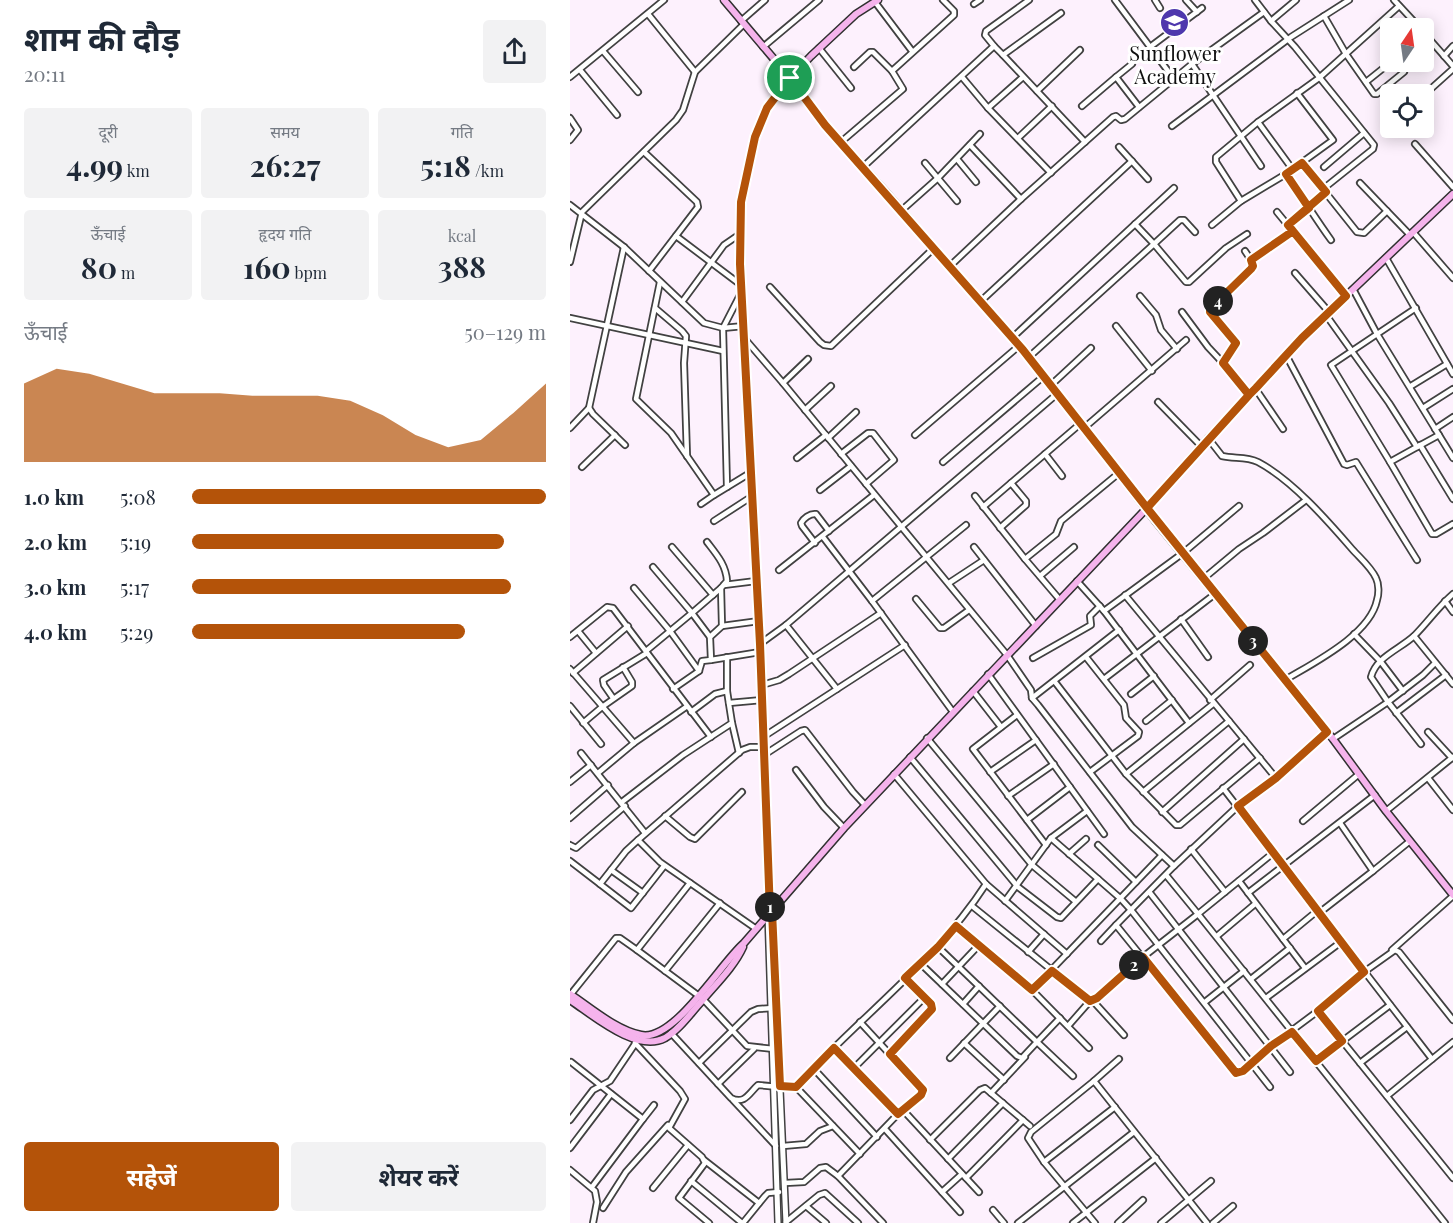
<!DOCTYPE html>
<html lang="hi">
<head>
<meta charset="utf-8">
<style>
  body { margin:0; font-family:"Playfair Display","Noto Sans Devanagari",serif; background:#f2f2f3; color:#1f2937; height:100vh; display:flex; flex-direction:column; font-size:22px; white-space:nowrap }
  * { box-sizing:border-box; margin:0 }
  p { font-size:20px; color:#747a83 }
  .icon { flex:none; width:33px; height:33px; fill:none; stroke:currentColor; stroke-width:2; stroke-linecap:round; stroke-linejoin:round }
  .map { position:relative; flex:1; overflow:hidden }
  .side { display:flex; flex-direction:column; background:#fff; width:570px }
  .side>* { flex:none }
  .needle { width:39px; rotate:13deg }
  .buttons { position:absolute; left:810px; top:18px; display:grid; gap:12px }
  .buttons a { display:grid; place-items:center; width:54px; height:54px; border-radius:6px; background:#fff; box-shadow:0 3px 15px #0003; font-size:30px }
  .pin { position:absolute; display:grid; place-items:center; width:51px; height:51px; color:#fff; margin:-26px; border:3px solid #fff; border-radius:50%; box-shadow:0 2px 6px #0007 }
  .km { position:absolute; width:30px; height:30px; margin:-15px; border-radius:50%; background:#222; color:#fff; font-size:16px; line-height:30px; text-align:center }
  .round { display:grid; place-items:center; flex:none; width:63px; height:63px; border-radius:6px; background:#f2f2f3 }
  .headline { display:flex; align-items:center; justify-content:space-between; height:102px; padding:0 24px }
  h1 { font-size:33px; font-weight:700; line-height:45px }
  .metrics { display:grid; grid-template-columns:repeat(3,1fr); gap:9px; height:102px; padding:6px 24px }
  .metrics div { display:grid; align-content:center; border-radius:6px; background:#f2f2f3; text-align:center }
  .metrics b { font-size:30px; font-weight:700 }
  .metrics small { font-size:16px; font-weight:400 }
  .metrics p { font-size:16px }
  .chart { height:168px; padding:12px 24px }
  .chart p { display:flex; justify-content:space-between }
  .chart svg { width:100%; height:108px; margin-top:6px; fill:#b45309; opacity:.7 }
  .primary-button { display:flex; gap:12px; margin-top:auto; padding:12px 24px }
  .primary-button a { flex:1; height:69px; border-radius:6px; background:#b45309; color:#fff; font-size:24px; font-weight:700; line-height:69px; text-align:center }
  .primary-button a+a { background:#f2f2f3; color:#1f2937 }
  ul { padding:0 24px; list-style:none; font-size:20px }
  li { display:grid; grid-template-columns:96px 72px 1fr; align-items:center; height:45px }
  li i { height:15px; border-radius:8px; background:#b45309 }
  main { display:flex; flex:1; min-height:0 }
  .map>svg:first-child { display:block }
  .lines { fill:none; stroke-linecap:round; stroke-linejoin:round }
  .minor-casing { stroke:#414141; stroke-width:8 }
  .tertiary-casing { stroke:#414141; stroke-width:8 }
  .secondary-casing { stroke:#303030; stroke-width:9 }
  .minor { stroke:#fff; stroke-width:4.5 }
  .tertiary { stroke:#fff; stroke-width:5 }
  .secondary { stroke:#f5b3ec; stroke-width:6 }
  .route-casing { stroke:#fff; stroke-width:12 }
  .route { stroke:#b45309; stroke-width:8 }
  .labels { text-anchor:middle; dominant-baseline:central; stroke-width:6; stroke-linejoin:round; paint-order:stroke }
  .poi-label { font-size:20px; fill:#0e0e0e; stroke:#fff }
</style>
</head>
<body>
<main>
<section class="side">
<div class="headline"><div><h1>शाम की दौड़</h1><p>20:11</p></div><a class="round"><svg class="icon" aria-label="share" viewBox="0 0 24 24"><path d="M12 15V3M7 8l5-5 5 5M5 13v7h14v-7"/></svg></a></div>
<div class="metrics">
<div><p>दूरी</p><b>4.99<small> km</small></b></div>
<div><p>समय</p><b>26:27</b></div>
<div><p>गति</p><b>5:18<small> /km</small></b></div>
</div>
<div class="metrics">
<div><p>ऊँचाई</p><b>80<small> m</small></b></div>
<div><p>हृदय गति</p><b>160<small> bpm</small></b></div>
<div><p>kcal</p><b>388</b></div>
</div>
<div class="chart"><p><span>ऊँचाई</span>50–129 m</p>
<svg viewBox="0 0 160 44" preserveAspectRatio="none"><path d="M0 44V12L10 6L20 8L30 12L40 16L50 16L60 16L70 17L80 17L90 17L100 19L110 25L120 33L130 38L140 35L150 24L160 12V44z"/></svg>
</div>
<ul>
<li><b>1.0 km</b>5:08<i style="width:100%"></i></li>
<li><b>2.0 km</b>5:19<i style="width:88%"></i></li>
<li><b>3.0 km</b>5:17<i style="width:90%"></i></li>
<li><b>4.0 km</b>5:29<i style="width:77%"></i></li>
</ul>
<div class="primary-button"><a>सहेजें</a><a>शेयर करें</a></div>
</section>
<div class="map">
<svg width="883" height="1223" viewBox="0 0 883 1223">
  <rect width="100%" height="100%" fill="#fdf1fd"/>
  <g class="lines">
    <defs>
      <g id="minor">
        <polyline points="545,0 604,79"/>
        <polyline points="585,0 590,8"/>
        <polyline points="616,0 627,12"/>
        <polyline points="685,0 701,21 726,0"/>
        <polyline points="824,0 850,28"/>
        <polyline points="305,2 342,51"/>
        <polyline points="404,4 410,0"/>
        <polyline points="78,14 125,72"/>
        <polyline points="754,16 776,54 804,94 807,94 834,72"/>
        <polyline points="171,21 195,0"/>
        <polyline points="701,21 725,47 804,145 803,149 753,189"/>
        <polyline points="854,33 883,66"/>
        <polyline points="424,46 415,35 416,31 459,0"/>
        <polyline points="193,47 249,0"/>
        <polyline points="580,47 632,8"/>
        <polyline points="249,48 281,88"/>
        <polyline points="33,51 68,92"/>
        <polyline points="433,55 515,142"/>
        <polyline points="874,56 883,46"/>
        <polyline points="622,64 691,166"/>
        <polyline points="10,70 47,115"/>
        <polyline points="322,71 384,15 384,11 373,0"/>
        <polyline points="0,77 94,0"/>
        <polyline points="392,77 418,108"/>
        <polyline points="453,77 418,108 481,173"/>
        <polyline points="546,77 562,64"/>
        <polyline points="796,82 821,62"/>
        <polyline points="467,91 510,50"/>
        <polyline points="854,95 883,69"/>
        <polyline points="512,106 546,77 569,107"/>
        <polyline points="0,118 8,130 0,140"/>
        <polyline points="688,122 723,170"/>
        <polyline points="602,126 721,37 779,0"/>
        <polyline points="816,128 820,124"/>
        <polyline points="448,138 482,106"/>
        <polyline points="271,142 333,89 322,71 303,52 300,52 284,67"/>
        <polyline points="845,144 883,187"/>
        <polyline points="400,145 451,199"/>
        <polyline points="549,147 578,179"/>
        <polyline points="74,152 127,202 128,207 79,271"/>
        <polyline points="387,159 406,182"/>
        <polyline points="355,163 387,201"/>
        <polyline points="732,163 787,232 794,233 817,211"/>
        <polyline points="293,167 424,46 433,55 491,13"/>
        <polyline points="754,167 794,133"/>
        <path d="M716,174C732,196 745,218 761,240"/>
        <polyline points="790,183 840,235"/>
        <polyline points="671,201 646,162 646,157 688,122 749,78 829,6"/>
        <polyline points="0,205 54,247 134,323 153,328 174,326"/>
        <polyline points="332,210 368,178 410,134"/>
        <polyline points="707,212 776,296"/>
        <polyline points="642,225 671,201 716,174 763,140 727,93"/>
        <polyline points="718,225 755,192"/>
        <polyline points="625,232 614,220 610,220 584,244 616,282 619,282 656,248 677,234"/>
        <polyline points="843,232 883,278"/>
        <polyline points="106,236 171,285"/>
        <polyline points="54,247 19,408 23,414 55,445"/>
        <polyline points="675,251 681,260 682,267 639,311 666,342 653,363 679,395"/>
        <polyline points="816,258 883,374"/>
        <polyline points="681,260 723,231"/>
        <polyline points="0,262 12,212 106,120 113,110 125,72 174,24"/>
        <polyline points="380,266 451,199 543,117 546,116 551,120 555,119 622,64 694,12"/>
        <polyline points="725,273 759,312"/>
        <polyline points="90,282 66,399 101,433 144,495 180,473"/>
        <polyline points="200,287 250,342 254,345 261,346 364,248"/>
        <polyline points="783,289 807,334 883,458"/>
        <polyline points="570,296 586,315 591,330 607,349"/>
        <polyline points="411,301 562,161"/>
        <polyline points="112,302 154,245 170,234"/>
        <polyline points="85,308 112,331 116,336 114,363 117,456"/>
        <polyline points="612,312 638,347 653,363"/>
        <polyline points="756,315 819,403 847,447 869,435"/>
        <polyline points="0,318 153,351"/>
        <polyline points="546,326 582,371"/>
        <polyline points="442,338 604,188"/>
        <polyline points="175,339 213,383 437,655 461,690 462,698 468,705 562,827 604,866"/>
        <polyline points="716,355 774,464 777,465 786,462 847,560"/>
        <polyline points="459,357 584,244 565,224"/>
        <polyline points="213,383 238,359"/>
        <polyline points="481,385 521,348"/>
        <polyline points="841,386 877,364"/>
        <polyline points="685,388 713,429"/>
        <polyline points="588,402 631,446"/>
        <polyline points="853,408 883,389"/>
        <polyline points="235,410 261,386"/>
        <polyline points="0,428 19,408"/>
        <polyline points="514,428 616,340"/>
        <polyline points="865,429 883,417"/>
        <polyline points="345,435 449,346"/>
        <polyline points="258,438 286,412"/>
        <path d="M638,438L652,456C664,459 676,456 688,462C722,480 757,520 782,549C790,558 801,567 806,578C809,584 809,594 807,600C800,635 743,663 715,680"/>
        <polyline points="850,445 883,499"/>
        <polyline points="847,447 820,462 862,534 866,534 883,524"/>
        <polyline points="271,454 298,433 303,433 324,460 296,484"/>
        <polyline points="475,454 492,476"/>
        <polyline points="227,458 256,435"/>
        <polyline points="373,462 474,376"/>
        <polyline points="820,462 761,365 846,308"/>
        <polyline points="12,467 45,435"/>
        <polyline points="441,483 510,424"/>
        <polyline points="157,487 153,328 171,293"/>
        <polyline points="250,490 281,466"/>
        <polyline points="405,496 455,559"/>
        <polyline points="131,504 144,495"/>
        <polyline points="413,507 441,483 456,501 456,505 430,528"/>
        <polyline points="144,521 181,497"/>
        <polyline points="253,537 302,601 383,712"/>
        <path d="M245,543L232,526L231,523C233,519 240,513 246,514L259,531"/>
        <polyline points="102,547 143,595"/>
        <polyline points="404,547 466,626"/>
        <polyline points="209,570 304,495"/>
        <polyline points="470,576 504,547"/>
        <polyline points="633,579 669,549 693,533 736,500"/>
        <polyline points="507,581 534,611 619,723"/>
        <polyline points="379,583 414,560"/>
        <polyline points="154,585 186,581"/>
        <polyline points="64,588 100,631 129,671"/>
        <polyline points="555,595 706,778 757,732"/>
        <polyline points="346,599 370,628 374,628 399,610"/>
        <polyline points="490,600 455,559 486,534 491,521 549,473"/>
        <polyline points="302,601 396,525"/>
        <polyline points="875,601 883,612"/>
        <polyline points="534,611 613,553 669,506"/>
        <polyline points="611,619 638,657"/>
        <polyline points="152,626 189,621"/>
        <polyline points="8,631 26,653"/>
        <polyline points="784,634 811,662 833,691"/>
        <polyline points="844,636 883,684"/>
        <polyline points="0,637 37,607 43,608 141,737"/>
        <polyline points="140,637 122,613 151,588"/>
        <polyline points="190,644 216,625"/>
        <polyline points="76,651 122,613 83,567"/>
        <polyline points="516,657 554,705 556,718 569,732 568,736 520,772"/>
        <polyline points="463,658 521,625 520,616 530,606"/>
        <polyline points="141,660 190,652"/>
        <path d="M865,663L853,675L818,702L801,677C806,657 830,649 844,636C858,622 868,607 883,594"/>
        <polyline points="0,669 64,743"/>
        <polyline points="3,673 58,626"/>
        <polyline points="418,674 534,834"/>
        <polyline points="534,679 645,594"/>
        <polyline points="485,682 556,774 606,825 610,825 690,758"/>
        <polyline points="192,685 209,680 219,674 311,613"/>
        <path d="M103,689L129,671L132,661L141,660L140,637L152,626L151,588L157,581C156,565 147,555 137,542"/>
        <polyline points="267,689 216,625 487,394"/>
        <polyline points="403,691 431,727"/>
        <polyline points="561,694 584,676"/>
        <polyline points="43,698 34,685 33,680 77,653"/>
        <polyline points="462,698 549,630"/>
        <polyline points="640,700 680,665"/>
        <polyline points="159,703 192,700"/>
        <polyline points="0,706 31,744"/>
        <polyline points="121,712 145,694 157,691"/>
        <polyline points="826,713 876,675"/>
        <polyline points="447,715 403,749 476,845"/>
        <polyline points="576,721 602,700"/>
        <polyline points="13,723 32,707 62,686 62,682 53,667"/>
        <polyline points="162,723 169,753"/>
        <polyline points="858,732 882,758"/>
        <polyline points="193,737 335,645"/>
        <polyline points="357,738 462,865 505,901"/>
        <polyline points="763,739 818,702 851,744"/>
        <polyline points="11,753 75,833"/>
        <polyline points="194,755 231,731 235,730 283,792 295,805"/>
        <polyline points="340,757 448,887 487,917 491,918 528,879"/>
        <polyline points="226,770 254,807 274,828"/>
        <polyline points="420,772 466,740"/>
        <polyline points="28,773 64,743 116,707"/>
        <polyline points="324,774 416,884 497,954"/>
        <polyline points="556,774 643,704"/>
        <polyline points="706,778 668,806 604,866 546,925 666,1073 673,1071 701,1046 748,1011 794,972 825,950 829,952 883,1020"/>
        <polyline points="858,778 883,810"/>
        <polyline points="0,782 21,765"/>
        <polyline points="653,788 862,1059"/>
        <polyline points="573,792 659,721"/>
        <polyline points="438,796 484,764"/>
        <polyline points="52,802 113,755 162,723 157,691 157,657"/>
        <polyline points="816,811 883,757"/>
        <polyline points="592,812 674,739"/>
        <polyline points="95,816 120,837 125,839 172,792"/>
        <polyline points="0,818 38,785"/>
        <polyline points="457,820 500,787"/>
        <polyline points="733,821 789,774"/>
        <polyline points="481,838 551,899 561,910 700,1087"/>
        <polyline points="68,840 56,851 30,884 61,908 94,866"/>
        <polyline points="0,845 6,848 55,806"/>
        <polyline points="528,845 566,882"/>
        <polyline points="621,849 655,892"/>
        <polyline points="499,854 516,839"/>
        <polyline points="0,861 30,884"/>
        <polyline points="41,870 73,893"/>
        <polyline points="803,871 840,841"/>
        <polyline points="596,875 628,914 703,853"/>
        <polyline points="669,881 735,968"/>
        <polyline points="580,893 720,1072"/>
        <polyline points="678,893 805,795"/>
        <polyline points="435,901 481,838 517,811"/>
        <polyline points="402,906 520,1001 527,998 573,957 628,914 875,1223"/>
        <polyline points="749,913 803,871 770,823"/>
        <polyline points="386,926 462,990 519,1048"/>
        <polyline points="185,928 90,862 68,840 172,750 180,747 194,747"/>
        <polyline points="647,936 685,904"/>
        <polyline points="713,939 747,911"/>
        <polyline points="531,941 546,925"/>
        <polyline points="67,950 133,999 177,1046 204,1049"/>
        <polyline points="822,950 883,896"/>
        <polyline points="458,952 474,934"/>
        <polyline points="351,964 447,1056 452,1058 467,1042 368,947"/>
        <polyline points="95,971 150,903"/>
        <polyline points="681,979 720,948"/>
        <polyline points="372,984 409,945"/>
        <polyline points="462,990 592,855"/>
        <polyline points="1,994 46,938 50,938 67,950 120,883"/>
        <polyline points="696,998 771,942"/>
        <polyline points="523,1001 554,1035"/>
        <polyline points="635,1002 674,971"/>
        <polyline points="393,1004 409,986"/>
        <polyline points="748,1011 883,1178"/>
        <polyline points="490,1018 467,1042 503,1076"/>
        <polyline points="498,1026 520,1001"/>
        <path d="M101,1033L161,1098C175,1105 179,1093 188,1085L219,1088L226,1087C288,1018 365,963 416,884"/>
        <polyline points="65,1043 110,1091 115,1099 99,1128 132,1157 135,1163 109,1198 139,1223"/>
        <polyline points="394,1043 434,1080"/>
        <polyline points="264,1048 328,1114"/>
        <polyline points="320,1054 362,1009 361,1004 335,978"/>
        <polyline points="380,1058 430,1006"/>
        <polyline points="746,1061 820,1005"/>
        <polyline points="1,1062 73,1119 22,1187"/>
        <polyline points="129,1063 181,1012 188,1009 204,1008"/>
        <polyline points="790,1063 837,1027"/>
        <polyline points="284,1068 354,998"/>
        <polyline points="244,1069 307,1137"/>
        <polyline points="524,1081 549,1059"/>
        <polyline points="148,1084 184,1049"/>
        <polyline points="226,1087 290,1154"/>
        <polyline points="421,1093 455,1057"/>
        <polyline points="817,1096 883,1042"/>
        <polyline points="163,1100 206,1146"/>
        <polyline points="333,1110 409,1192"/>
        <polyline points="73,1119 84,1105"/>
        <polyline points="0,1120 23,1090 40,1081 67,1041"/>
        <polyline points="315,1129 390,1212"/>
        <polyline points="360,1140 410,1090 415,1088 460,1126"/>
        <polyline points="213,1146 236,1144 250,1131 263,1126"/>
        <polyline points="0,1148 41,1094"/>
        <polyline points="378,1159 433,1103"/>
        <polyline points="134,1160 189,1203"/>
        <polyline points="474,1162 545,1107"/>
        <polyline points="0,1170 25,1191 27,1202 23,1223"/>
        <polyline points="268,1176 328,1114 353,1092 351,1088 290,1022"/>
        <polyline points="396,1178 453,1120"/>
        <polyline points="121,1181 172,1223"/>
        <polyline points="215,1183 234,1182 250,1168 256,1167 268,1176 313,1223"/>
        <polyline points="83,1188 118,1145"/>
        <polyline points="372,1192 392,1174"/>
        <polyline points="236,1206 256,1223"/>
        <polyline points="33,1208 56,1172 98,1125"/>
        <polyline points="423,1210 434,1223"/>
        <polyline points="216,1222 249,1195 255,1193 288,1223"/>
        <polyline points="173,1223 195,1196 198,1193 209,1192"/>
        <polyline points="448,1223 564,1132"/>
        <polyline points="503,1223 586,1158"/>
        <polyline points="525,1223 474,1162 458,1138 461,1132 524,1081 637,1223"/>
        <polyline points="548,1223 573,1200"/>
        <polyline points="591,1223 641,1181"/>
        <polyline points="643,1223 663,1206"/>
      </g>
      <g id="tertiary">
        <polyline points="202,911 216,1223"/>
        <polyline points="198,915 208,1223"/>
      </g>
      <g id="secondary">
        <polyline points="154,0 220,78 255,125 314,190 474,376 587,523 763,739 816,811 883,895"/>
        <polyline points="200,913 190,644 170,264 171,202 185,137 197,108 220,78 241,56 286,14 308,0"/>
        <path d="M0,994C21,1008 46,1030 71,1035C104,1042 150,964 174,943L274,828L577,508L635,442L732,338L883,194"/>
        <path d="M0,1000C23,1015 66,1053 95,1038C109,1030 120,1014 131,1002C145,985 164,967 173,947"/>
      </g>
    </defs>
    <use href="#minor" class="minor-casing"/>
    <use href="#tertiary" class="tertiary-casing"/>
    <use href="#secondary" class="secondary-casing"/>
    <use href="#minor" class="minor"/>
    <use href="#tertiary" class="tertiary"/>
    <use href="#secondary" class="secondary"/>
  </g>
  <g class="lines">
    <defs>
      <polyline id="route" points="220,78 197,108 185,137 171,202 170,264 190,644 200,913 202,911 210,1086 226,1087 264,1048 328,1114 351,1095 353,1090 320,1054 362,1009 361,1004 335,978 368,947 386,926 462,990 482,971 520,1001 527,998 573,957 666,1073 673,1071 701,1046 722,1032 746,1061 772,1041 748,1011 794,972 668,806 706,778 757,732 577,508 679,395 686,388 732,338 776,296 718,225 756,192 732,163 716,174 739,208 718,225 723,231 681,260 683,266 681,269 640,309 640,312 666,343 653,363 679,395 577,508 453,350 255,125 220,78"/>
    </defs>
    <use href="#route" class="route-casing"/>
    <use href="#route" class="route"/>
  </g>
  <defs>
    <symbol id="school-disc" viewBox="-11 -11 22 22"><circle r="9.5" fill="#4e37ad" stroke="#fff"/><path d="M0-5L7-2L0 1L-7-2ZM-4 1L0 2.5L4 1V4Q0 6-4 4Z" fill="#fff"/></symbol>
  </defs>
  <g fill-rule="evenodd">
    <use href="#school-disc" x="588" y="6" width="33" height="33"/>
  </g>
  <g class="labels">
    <g class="poi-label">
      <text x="605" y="52">Sunflower<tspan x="605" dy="23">Academy</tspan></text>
    </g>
  </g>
</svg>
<div class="buttons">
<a><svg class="needle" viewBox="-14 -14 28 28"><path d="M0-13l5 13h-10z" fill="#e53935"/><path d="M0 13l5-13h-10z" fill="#747a83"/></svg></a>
<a><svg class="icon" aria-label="locate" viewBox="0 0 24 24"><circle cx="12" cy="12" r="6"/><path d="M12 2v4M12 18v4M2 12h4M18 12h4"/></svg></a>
</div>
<div class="pin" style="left:220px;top:78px;background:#1e9e55"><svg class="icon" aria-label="arrive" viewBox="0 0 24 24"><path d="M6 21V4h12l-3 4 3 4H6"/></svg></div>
<b class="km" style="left:200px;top:907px">1</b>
<b class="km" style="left:564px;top:965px">2</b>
<b class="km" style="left:683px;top:641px">3</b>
<b class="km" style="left:648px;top:301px">4</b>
</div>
</main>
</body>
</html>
